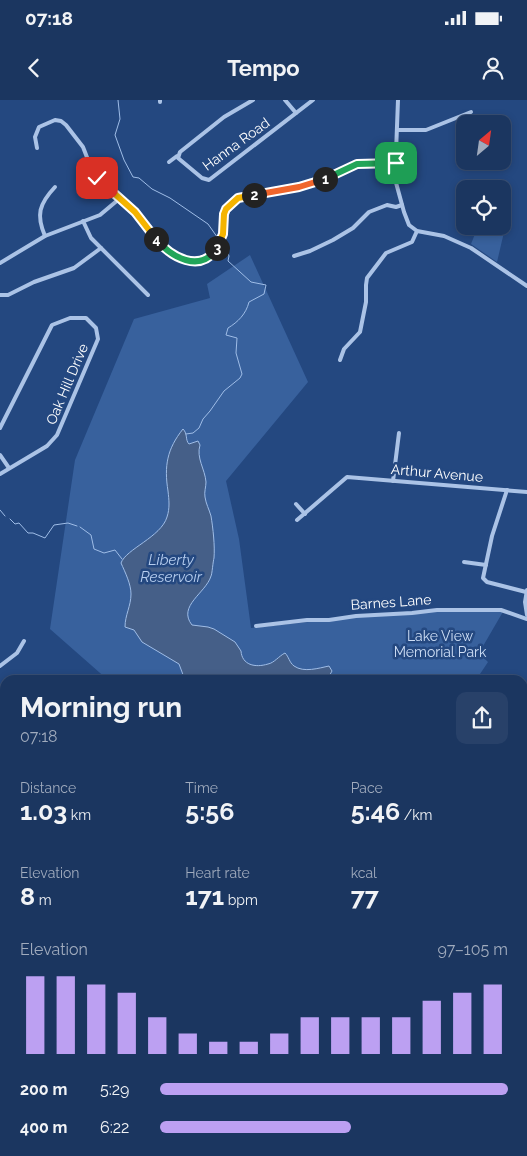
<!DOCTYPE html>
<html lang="en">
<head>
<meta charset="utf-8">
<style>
  body { margin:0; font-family:Raleway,sans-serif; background:#284169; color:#f1f3f6; height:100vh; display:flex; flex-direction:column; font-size:19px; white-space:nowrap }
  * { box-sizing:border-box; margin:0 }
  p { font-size:16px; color:#a0abbd }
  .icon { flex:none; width:28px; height:28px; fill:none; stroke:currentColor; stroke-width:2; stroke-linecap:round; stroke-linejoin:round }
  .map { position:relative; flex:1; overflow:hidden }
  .panel { position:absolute; left:0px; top:575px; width:528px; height:481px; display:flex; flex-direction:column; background:#1b3660; border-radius:15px 15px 0 0; box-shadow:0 2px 8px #0003,0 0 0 1px #395075 }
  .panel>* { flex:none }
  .needle { width:32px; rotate:29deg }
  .fabs { position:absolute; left:456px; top:15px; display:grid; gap:10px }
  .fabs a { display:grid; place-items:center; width:55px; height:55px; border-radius:10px; background:#1b3660; box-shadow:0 2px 8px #0003,0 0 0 1px #395075; font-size:25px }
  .pin { position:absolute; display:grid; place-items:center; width:42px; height:42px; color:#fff; margin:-21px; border-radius:10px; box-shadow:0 2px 8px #0006 }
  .km { position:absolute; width:25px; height:25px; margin:-12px; border-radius:50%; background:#222; color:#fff; font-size:14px; line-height:25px; text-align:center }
  .round { display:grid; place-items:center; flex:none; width:52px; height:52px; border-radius:10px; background:#284169 }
  .head { display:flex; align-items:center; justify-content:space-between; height:85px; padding:0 20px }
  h1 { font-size:28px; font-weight:700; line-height:38px }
  .stats { display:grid; grid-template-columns:repeat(3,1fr); gap:8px; height:85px; padding:5px 20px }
  .stats div { display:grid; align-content:center }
  .stats b { font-size:25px; font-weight:700 }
  .stats small { font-size:14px; font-weight:400 }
  .stats p { font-size:14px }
  .chart { height:140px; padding:10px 20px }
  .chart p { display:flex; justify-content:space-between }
  .chart svg { width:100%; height:90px; margin-top:5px; stroke:#bca0f2; stroke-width:6 }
  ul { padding:0 20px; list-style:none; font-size:16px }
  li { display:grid; grid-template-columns:80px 60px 1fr; align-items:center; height:38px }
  li i { height:12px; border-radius:6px; background:#bca0f2 }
  .status { display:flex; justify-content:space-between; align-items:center; height:35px; padding:0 25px; background:#1b3660; direction:ltr }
  .status svg { height:14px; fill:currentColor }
  header { display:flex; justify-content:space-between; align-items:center; height:65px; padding:0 20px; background:#1b3660; font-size:22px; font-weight:700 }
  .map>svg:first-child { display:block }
  .green { fill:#38619d }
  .water { fill:#455f88; stroke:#9fbde7 }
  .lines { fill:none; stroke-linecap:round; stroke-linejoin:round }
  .stream { stroke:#9fbde7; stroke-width:1 }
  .minor { stroke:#abc3e6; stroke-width:4 }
  .major { stroke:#ecf2fd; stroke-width:5 }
  .split-1-casing { stroke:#fff; stroke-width:10 }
  .split-2-casing { stroke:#fff; stroke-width:10 }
  .split-3-casing { stroke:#fff; stroke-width:10 }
  .split-4-casing { stroke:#fff; stroke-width:10 }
  .split-5-casing { stroke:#fff; stroke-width:10 }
  .split-1 { stroke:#22a559; stroke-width:6 }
  .split-2 { stroke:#f0652b; stroke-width:6 }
  .split-3 { stroke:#f5b400; stroke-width:6 }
  .split-4 { stroke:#22a559; stroke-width:6 }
  .split-5 { stroke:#f5b400; stroke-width:6 }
  .labels { text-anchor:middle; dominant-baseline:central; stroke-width:5; stroke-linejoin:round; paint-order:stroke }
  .street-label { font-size:14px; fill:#fff; stroke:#244880 }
  .park-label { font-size:14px; fill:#cedef5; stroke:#244880 }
  .water-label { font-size:15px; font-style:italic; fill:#b6cdee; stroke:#244880 }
</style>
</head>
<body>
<div class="status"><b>07:18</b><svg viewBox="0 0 49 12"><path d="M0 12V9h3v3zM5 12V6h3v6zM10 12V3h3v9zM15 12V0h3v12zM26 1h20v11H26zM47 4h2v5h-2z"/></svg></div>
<header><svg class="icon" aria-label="back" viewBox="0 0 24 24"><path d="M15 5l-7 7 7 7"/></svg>Tempo<svg class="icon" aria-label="person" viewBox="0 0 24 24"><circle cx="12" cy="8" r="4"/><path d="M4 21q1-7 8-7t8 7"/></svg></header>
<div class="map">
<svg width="527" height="1056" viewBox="0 0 527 1056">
  <rect width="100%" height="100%" fill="#244880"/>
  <g class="green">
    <polygon points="467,126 501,126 505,128 497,162 471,144 475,134 466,132"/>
    <polygon points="250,155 308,282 226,381 239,439 251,528 432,509 504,510 479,553 488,562 476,580 108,580 50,529 75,360 134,219 210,198 207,184"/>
    <polygon points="522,612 527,615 527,664 523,684"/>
    <polygon points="522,697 527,698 527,743 523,742"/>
    <polygon points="0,785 5,785 5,1051 522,1051 523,866 527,868 527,1056 0,1056"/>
  </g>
  <g class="water">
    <path d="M183,329C188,334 185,340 189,344L198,341L200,345C196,358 205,369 206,382C206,387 204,392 205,397C206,404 209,409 211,416C213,428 215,446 214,458C213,461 212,475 211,476C206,493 177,506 192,525L208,527L214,529L235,542L241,551C242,565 255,568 268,564C274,563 279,556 285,553C289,557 289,562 294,566C304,573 319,568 329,566L332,571L327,580H185L179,564L142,542L134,530L125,527C125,515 131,506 131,494C131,484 125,472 121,463C126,449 161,437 167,417C170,408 169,400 168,391C164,366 167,349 183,329Z"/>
    <polygon points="0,851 5,853 5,891 0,891"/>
    <polygon points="228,1051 298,1051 294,1053 294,1056 230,1056"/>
    <polygon points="374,1051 412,1051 408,1056 370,1056"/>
  </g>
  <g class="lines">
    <g class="stream">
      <path d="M118,0L120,19L115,35L124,60L133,77L139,78L152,89L170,98L208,124L227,151L229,156L228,161L251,182L266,185L264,194L249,202C246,214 238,222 228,228L226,235L237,238L236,253L242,274L240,278L224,291L210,311L203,319L199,328L193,333L186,334"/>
      <polyline points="0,410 5,416"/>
      <polyline points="10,419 15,424 19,423 28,433 33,433 45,438 54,425 68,423 77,426"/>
      <polyline points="80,427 91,435 94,449 104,453 115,450 122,459"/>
    </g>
    <g class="minor">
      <polyline points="253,0 224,17 180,52 178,58 202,78 209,80 313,0"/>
      <polyline points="285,0 296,13"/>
      <polyline points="398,0 395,79 404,112 409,125 417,131 444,136 471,148 527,186"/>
      <polyline points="160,2 160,0"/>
      <polyline points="397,30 426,30 471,12"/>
      <polyline points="37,48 35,37 39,27 55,20 61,21 66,25 83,47 90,65 100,82 135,112 166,151 178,159 189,161 205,158 216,151 223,134 225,111 238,98 314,83 357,64 396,63"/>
      <polyline points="169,62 177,56"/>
      <polyline points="83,121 91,138 148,195"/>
      <path d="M45,136C36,115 39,104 55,87"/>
      <polyline points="294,156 310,151 333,140 353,128 369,112 387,105 396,107 402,105"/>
      <polyline points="0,163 45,136 100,115 119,99"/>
      <polyline points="0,195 8,195 34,182 74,168 101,148"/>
      <polyline points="340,260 344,249 360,232 366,202 366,185 367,178 386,153 412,142 417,131"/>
      <polyline points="0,328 52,225 70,218 86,218 96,228 98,239 57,335 47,346 0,374"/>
      <polyline points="0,355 9,368"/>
      <polyline points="393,381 399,333"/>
      <polyline points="507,390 492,436 483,478 487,482 526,492"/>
      <polyline points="296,404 305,414"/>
      <polyline points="297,420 347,377 527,392"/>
      <polyline points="464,462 486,465"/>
      <polyline points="527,490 525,502 527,515"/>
      <polyline points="256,526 307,520 329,520 356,516 412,513 437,510 501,510 527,519"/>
      <polyline points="0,566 17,553 24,541"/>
      <polyline points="0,701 5,698"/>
      <polyline points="0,725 5,728"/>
      <polyline points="0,765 5,766"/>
      <polyline points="522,809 527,788"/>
      <polyline points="522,864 527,866"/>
    </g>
    <g class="major">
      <polyline points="0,660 5,662"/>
      <polyline points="522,839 527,842"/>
    </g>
  </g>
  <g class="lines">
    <defs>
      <polyline id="split-1" points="325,79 357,64 396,63"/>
      <polyline id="split-2" points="254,95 299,87 325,79"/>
      <polyline id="split-3" points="217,148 223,134 224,114 226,109 238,98 254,95"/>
      <path id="split-4" d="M156,139C171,157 200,174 217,148"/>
      <polyline id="split-5" points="97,78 135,112 156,139"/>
    </defs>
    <use href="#split-1" class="split-1-casing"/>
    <use href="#split-2" class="split-2-casing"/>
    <use href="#split-3" class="split-3-casing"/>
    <use href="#split-4" class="split-4-casing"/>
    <use href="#split-5" class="split-5-casing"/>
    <use href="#split-1" class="split-1"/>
    <use href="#split-2" class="split-2"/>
    <use href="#split-3" class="split-3"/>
    <use href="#split-4" class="split-4"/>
    <use href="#split-5" class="split-5"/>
  </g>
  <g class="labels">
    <g class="street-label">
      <text transform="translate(236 44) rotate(-36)">Hanna Road</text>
      <text transform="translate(67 284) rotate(-67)">Oak Hill Drive</text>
      <text transform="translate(437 373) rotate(5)">Arthur Avenue</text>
      <text transform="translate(391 502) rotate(-4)">Barnes Lane</text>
    </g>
    <g class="park-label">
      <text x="440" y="536">Lake View<tspan x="440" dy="16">Memorial Park</tspan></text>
    </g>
    <g class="water-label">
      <text x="171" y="460">Liberty<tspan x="171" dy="17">Reservoir</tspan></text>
    </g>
  </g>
</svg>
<div class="fabs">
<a><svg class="needle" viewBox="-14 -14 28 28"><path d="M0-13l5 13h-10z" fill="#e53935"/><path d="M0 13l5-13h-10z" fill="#a0abbd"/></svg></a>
<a><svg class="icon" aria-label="locate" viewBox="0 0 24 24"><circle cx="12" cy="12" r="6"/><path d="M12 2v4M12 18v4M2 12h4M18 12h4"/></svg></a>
</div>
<div class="pin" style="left:396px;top:63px;background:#1e9e55"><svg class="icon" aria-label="arrive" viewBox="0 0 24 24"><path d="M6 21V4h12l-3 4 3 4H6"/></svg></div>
<div class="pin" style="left:97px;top:78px;background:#d93025"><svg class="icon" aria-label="check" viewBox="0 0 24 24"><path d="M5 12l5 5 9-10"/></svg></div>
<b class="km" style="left:325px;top:79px">1</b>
<b class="km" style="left:254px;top:95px">2</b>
<b class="km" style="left:217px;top:148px">3</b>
<b class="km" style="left:156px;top:139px">4</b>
<section class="panel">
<div class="head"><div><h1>Morning run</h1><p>07:18</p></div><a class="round"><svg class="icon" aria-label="share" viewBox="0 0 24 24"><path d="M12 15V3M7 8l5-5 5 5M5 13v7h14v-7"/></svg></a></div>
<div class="stats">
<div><p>Distance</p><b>1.03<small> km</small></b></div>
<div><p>Time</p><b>5:56</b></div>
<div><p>Pace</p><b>5:46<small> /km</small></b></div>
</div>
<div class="stats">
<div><p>Elevation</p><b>8<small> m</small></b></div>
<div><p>Heart rate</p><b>171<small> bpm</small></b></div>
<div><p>kcal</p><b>77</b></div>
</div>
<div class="chart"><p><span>Elevation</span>97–105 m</p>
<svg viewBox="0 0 160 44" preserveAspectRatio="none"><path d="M5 44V6M15 44V6M25 44V10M35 44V14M45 44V26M55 44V34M65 44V38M75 44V38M85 44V34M95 44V26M105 44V26M115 44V26M125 44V26M135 44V18M145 44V14M155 44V10"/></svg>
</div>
<ul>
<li><b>200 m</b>5:29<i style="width:100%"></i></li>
<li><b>400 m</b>6:22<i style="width:55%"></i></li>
</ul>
</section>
</div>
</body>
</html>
